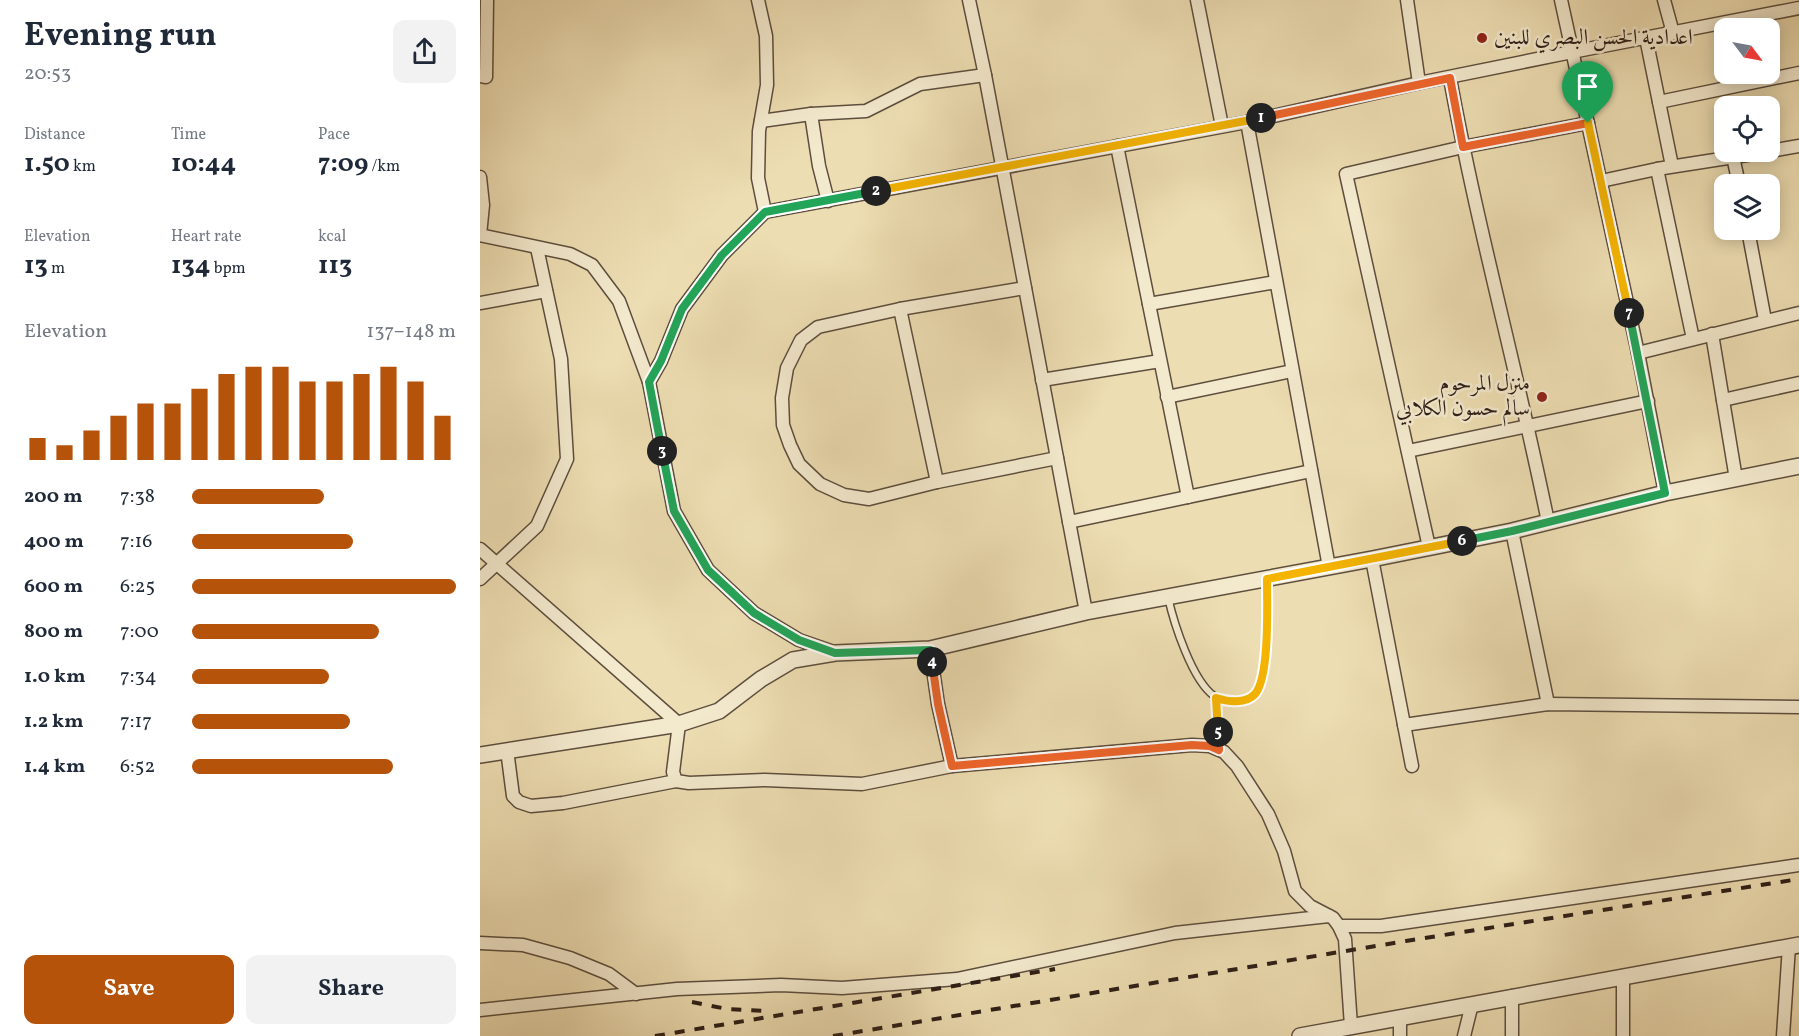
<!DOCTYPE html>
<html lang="en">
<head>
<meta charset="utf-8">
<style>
  body { margin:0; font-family:Vollkorn,Amiri,serif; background:#f2f2f3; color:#1f2937; height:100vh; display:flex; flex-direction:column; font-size:22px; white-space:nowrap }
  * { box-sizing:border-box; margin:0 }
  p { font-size:20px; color:#747a83 }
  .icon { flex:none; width:33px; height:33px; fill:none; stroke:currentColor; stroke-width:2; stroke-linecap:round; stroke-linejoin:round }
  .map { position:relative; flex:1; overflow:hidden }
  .side { display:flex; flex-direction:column; background:#fff; width:480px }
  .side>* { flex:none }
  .needle { width:39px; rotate:122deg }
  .fabs { position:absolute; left:1234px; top:18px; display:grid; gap:12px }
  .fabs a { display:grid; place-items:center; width:66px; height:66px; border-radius:12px; background:#fff; box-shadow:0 3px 15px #0003; font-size:30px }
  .pin { position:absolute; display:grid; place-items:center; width:51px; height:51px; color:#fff; margin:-62px -26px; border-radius:50% 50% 50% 0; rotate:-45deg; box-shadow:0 0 6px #0007 }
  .pin .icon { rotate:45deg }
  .km { position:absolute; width:30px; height:30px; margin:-15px; border-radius:50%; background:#222; color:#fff; font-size:16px; line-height:30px; text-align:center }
  .round { display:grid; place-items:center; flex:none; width:63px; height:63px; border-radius:12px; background:#f2f2f3 }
  .summary { display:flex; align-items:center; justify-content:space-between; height:102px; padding:0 24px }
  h1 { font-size:33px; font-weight:700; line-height:45px }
  .figures { display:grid; grid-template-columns:repeat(3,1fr); gap:9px; height:102px; padding:6px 24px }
  .figures div { display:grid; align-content:center }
  .figures b { font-size:26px; font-weight:700 }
  .figures small { font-size:16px; font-weight:400 }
  .figures p { font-size:16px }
  .chart { height:168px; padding:12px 24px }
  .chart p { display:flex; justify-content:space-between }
  .chart svg { width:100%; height:108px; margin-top:6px; stroke:#b45309; stroke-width:6 }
  .primary-button { display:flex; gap:12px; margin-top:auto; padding:12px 24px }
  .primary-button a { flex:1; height:69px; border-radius:12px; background:#b45309; color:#fff; font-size:24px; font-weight:700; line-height:69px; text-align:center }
  .primary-button a+a { background:#f2f2f3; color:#1f2937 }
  ul { padding:0 24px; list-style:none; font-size:20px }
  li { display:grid; grid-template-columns:96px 72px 1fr; align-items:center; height:45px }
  li i { height:15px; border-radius:8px; background:#b45309 }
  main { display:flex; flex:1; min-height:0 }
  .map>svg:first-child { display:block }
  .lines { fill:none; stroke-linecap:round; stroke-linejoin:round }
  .service-casing { stroke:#5d4e3e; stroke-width:9 }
  .minor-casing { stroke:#5d4e3e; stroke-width:15 }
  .tertiary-casing { stroke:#5d4e3e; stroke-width:18 }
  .service { stroke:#f3e9cd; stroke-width:6 }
  .minor { stroke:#f3e9cd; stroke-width:12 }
  .tertiary { stroke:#f3e9cd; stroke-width:15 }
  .rail { stroke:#2d1e17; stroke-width:4; stroke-dasharray:10 10; stroke-linecap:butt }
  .split-1-casing { stroke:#fff; stroke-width:12 }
  .split-2-casing { stroke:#fff; stroke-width:12 }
  .split-3-casing { stroke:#fff; stroke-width:12 }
  .split-4-casing { stroke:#fff; stroke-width:12 }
  .split-5-casing { stroke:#fff; stroke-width:12 }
  .split-6-casing { stroke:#fff; stroke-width:12 }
  .split-7-casing { stroke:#fff; stroke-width:12 }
  .split-8-casing { stroke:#fff; stroke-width:12 }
  .split-1 { stroke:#f0652b; stroke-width:8 }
  .split-2 { stroke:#f5b400; stroke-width:8 }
  .split-3 { stroke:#22a559; stroke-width:8 }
  .split-4 { stroke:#22a559; stroke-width:8 }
  .split-5 { stroke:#f0652b; stroke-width:8 }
  .split-6 { stroke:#f5b400; stroke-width:8 }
  .split-7 { stroke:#22a559; stroke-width:8 }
  .split-8 { stroke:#f5b400; stroke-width:8 }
  .poi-dot { fill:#8f2418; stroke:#f3e9cd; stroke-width:2 }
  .labels { text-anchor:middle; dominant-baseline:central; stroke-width:5; stroke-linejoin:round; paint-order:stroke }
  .poi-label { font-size:22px; fill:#2d1e17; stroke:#f3e9cd; text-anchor:start }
</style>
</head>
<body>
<main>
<section class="side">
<div class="summary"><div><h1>Evening run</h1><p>20:53</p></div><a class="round"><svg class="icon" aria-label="share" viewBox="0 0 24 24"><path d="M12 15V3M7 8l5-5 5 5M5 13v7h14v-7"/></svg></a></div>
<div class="figures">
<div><p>Distance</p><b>1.50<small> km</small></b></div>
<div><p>Time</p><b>10:44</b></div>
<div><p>Pace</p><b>7:09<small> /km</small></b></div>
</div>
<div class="figures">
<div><p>Elevation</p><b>13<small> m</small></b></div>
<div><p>Heart rate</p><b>134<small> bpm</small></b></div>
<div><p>kcal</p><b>113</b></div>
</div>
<div class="chart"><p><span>Elevation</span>137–148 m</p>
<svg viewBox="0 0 160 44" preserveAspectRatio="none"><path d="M5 44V35M15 44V38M25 44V32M35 44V26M45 44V21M55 44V21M65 44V15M75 44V9M85 44V6M95 44V6M105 44V12M115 44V12M125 44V9M135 44V6M145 44V12M155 44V26"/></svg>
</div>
<ul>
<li><b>200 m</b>7:38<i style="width:50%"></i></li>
<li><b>400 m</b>7:16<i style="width:61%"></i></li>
<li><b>600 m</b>6:25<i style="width:100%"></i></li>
<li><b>800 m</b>7:00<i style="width:71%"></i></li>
<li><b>1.0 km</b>7:34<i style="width:52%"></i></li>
<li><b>1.2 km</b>7:17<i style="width:60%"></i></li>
<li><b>1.4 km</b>6:52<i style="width:76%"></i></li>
</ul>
<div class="primary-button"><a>Save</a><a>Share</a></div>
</section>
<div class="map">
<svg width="1319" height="1036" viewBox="0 0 1319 1036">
  <rect width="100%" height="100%" fill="#edddb2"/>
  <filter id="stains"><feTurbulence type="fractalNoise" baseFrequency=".00333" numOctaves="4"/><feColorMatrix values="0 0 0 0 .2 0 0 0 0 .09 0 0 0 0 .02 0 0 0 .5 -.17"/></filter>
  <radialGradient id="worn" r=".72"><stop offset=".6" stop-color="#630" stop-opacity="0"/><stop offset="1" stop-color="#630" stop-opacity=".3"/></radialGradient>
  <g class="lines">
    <defs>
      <g id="service">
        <path d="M688,597C694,624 712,680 734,696C741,701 752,702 760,701C769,700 778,693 780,685C783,678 783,669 784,662C787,634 786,607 787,579"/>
        <polyline points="736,698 739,750"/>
      </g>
      <g id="minor">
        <polyline points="278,0 286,36 287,85 279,131 278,178 285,212"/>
        <polyline points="489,0 505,75 606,612"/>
        <polyline points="717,0 742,126"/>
        <polyline points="927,0 939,83"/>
        <polyline points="1081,0 1158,353 1185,493"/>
        <polyline points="1184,0 1193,33"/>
        <polyline points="1166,38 1192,166"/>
        <polyline points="0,76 6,77 7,0"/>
        <path d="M970,78C997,227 1038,373 1068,522"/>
        <polyline points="1179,102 1319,73"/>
        <polyline points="331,114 339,166 348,201"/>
        <polyline points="281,121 331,114 386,111 440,84 505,75"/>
        <polyline points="767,122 849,567"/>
        <polyline points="637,146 708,497"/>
        <polyline points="1290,151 1319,146"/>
        <polyline points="1253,157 1259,184"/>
        <polyline points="1177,169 1213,339"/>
        <polyline points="0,177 3,205 0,235"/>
        <polyline points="1121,181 1177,169 1286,152"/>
        <polyline points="1268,230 1285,320"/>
        <polyline points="0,235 90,254 112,265 139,301 169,382 194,511 228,570 274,613 319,640 354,652"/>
        <polyline points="545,288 420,309 338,327 321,340 307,368 302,398 303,425 310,445 319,464 340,484 364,495 389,499 457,482 577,458"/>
        <polyline points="0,303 66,291"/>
        <polyline points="669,304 796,282"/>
        <polyline points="420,309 457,482"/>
        <polyline points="1232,334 1256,479"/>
        <polyline points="1158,353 1319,313"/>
        <polyline points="562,380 680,361"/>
        <polyline points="169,382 181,361 202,309 242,255 285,212 767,122 939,83 1092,52 1319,8"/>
        <polyline points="687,397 812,371"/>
        <polyline points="1243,400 1319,383"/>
        <polyline points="928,451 1168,401"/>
        <polyline points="589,522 831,471"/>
        <polyline points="1032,531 1068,704"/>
        <polyline points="949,547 866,174 983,147 1108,123"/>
        <polyline points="0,549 199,724 193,772 196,781 209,783 285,780 382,784 472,766"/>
        <polyline points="892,559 932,766"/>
        <polyline points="0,579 57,526 87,459 81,359 57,248"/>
        <polyline points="450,649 458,704 472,766 712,745 730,746 744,752 757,766 788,814 804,851 815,891 830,906 853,918 859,926 865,939 871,1026"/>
        <polyline points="924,725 1068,704 1319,707"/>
        <polyline points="27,750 33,796 39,802 51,806 83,803 196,781"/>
        <polyline points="859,926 901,926 1319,865"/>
        <polyline points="0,943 43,945 90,958 129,974 156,994"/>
        <polyline points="1143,976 1143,1036"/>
        <polyline points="1032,996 1032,1036"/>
        <polyline points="0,1010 197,989 301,985 362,988 477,979 695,933 849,916"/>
        <polyline points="920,1017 920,1036"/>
        <polyline points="984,1036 992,1004"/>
        <polyline points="1303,1036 1309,946"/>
      </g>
      <g id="tertiary">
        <polyline points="0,755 199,724 239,711 281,679 313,660 355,653 450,649 606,612 892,559 1032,531 1185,493 1319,466"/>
        <polyline points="820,1036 1319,945"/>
      </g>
    </defs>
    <use href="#service" class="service-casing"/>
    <use href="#minor" class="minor-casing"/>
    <use href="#tertiary" class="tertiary-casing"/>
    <use href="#service" class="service"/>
    <use href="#minor" class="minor"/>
    <use href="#tertiary" class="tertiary"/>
    <g class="rail">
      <polyline points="212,1002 247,1009 289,1011"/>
      <polyline points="175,1036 575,969"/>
      <polyline points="353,1036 926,941 1319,879"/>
    </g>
  </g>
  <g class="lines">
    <defs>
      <polyline id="split-1" points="781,118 970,78 983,147 1108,123"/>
      <polyline id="split-2" points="396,191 781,118"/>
      <polyline id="split-3" points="182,451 169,382 181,361 202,309 242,255 285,212 396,191"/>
      <polyline id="split-4" points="182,451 194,511 228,570 274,613 319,640 355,653 450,650 452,662"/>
      <polyline id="split-5" points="452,662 458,704 472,766 712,745 730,746 739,750 738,732"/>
      <path id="split-6" d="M738,732L736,698C748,702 766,704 775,694C790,677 787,602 787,579L982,541"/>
      <polyline id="split-7" points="982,541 1032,531 1185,493 1149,313"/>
      <polyline id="split-8" points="1108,123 1149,313"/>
    </defs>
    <use href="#split-1" class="split-1-casing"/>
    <use href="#split-2" class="split-2-casing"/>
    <use href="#split-3" class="split-3-casing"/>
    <use href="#split-4" class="split-4-casing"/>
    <use href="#split-5" class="split-5-casing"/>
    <use href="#split-6" class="split-6-casing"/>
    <use href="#split-7" class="split-7-casing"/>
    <use href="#split-8" class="split-8-casing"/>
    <use href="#split-1" class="split-1"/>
    <use href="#split-2" class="split-2"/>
    <use href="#split-3" class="split-3"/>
    <use href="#split-4" class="split-4"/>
    <use href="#split-5" class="split-5"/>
    <use href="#split-6" class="split-6"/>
    <use href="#split-7" class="split-7"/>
    <use href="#split-8" class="split-8"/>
  </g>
  <g class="poi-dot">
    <circle cx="1002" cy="38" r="6"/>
    <circle cx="1062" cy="397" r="6"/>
  </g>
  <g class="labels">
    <g class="poi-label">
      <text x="1014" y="38">اعدادية الحسن البصري للبنين</text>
      <text x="1050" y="384" text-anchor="end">منزل المرحوم<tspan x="1050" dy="25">سالم حسون الكلابي</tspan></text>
    </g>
  </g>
  <rect width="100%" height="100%" filter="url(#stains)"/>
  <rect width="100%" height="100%" fill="url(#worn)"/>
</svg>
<div class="fabs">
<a><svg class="needle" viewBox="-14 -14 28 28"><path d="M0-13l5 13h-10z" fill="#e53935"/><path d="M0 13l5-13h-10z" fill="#747a83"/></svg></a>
<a><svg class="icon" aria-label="locate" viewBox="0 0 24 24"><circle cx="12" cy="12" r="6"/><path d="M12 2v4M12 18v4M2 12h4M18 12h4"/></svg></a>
<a><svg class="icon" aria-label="layers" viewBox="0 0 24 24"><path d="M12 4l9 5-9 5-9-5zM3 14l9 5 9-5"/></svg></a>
</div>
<div class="pin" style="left:1108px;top:123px;background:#1e9e55"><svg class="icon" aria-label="arrive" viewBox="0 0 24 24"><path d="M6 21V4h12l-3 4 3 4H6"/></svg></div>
<b class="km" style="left:781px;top:118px">1</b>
<b class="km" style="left:396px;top:191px">2</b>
<b class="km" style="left:182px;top:451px">3</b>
<b class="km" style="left:452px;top:662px">4</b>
<b class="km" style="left:738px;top:732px">5</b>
<b class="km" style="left:982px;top:541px">6</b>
<b class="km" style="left:1149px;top:313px">7</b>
</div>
</main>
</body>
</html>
